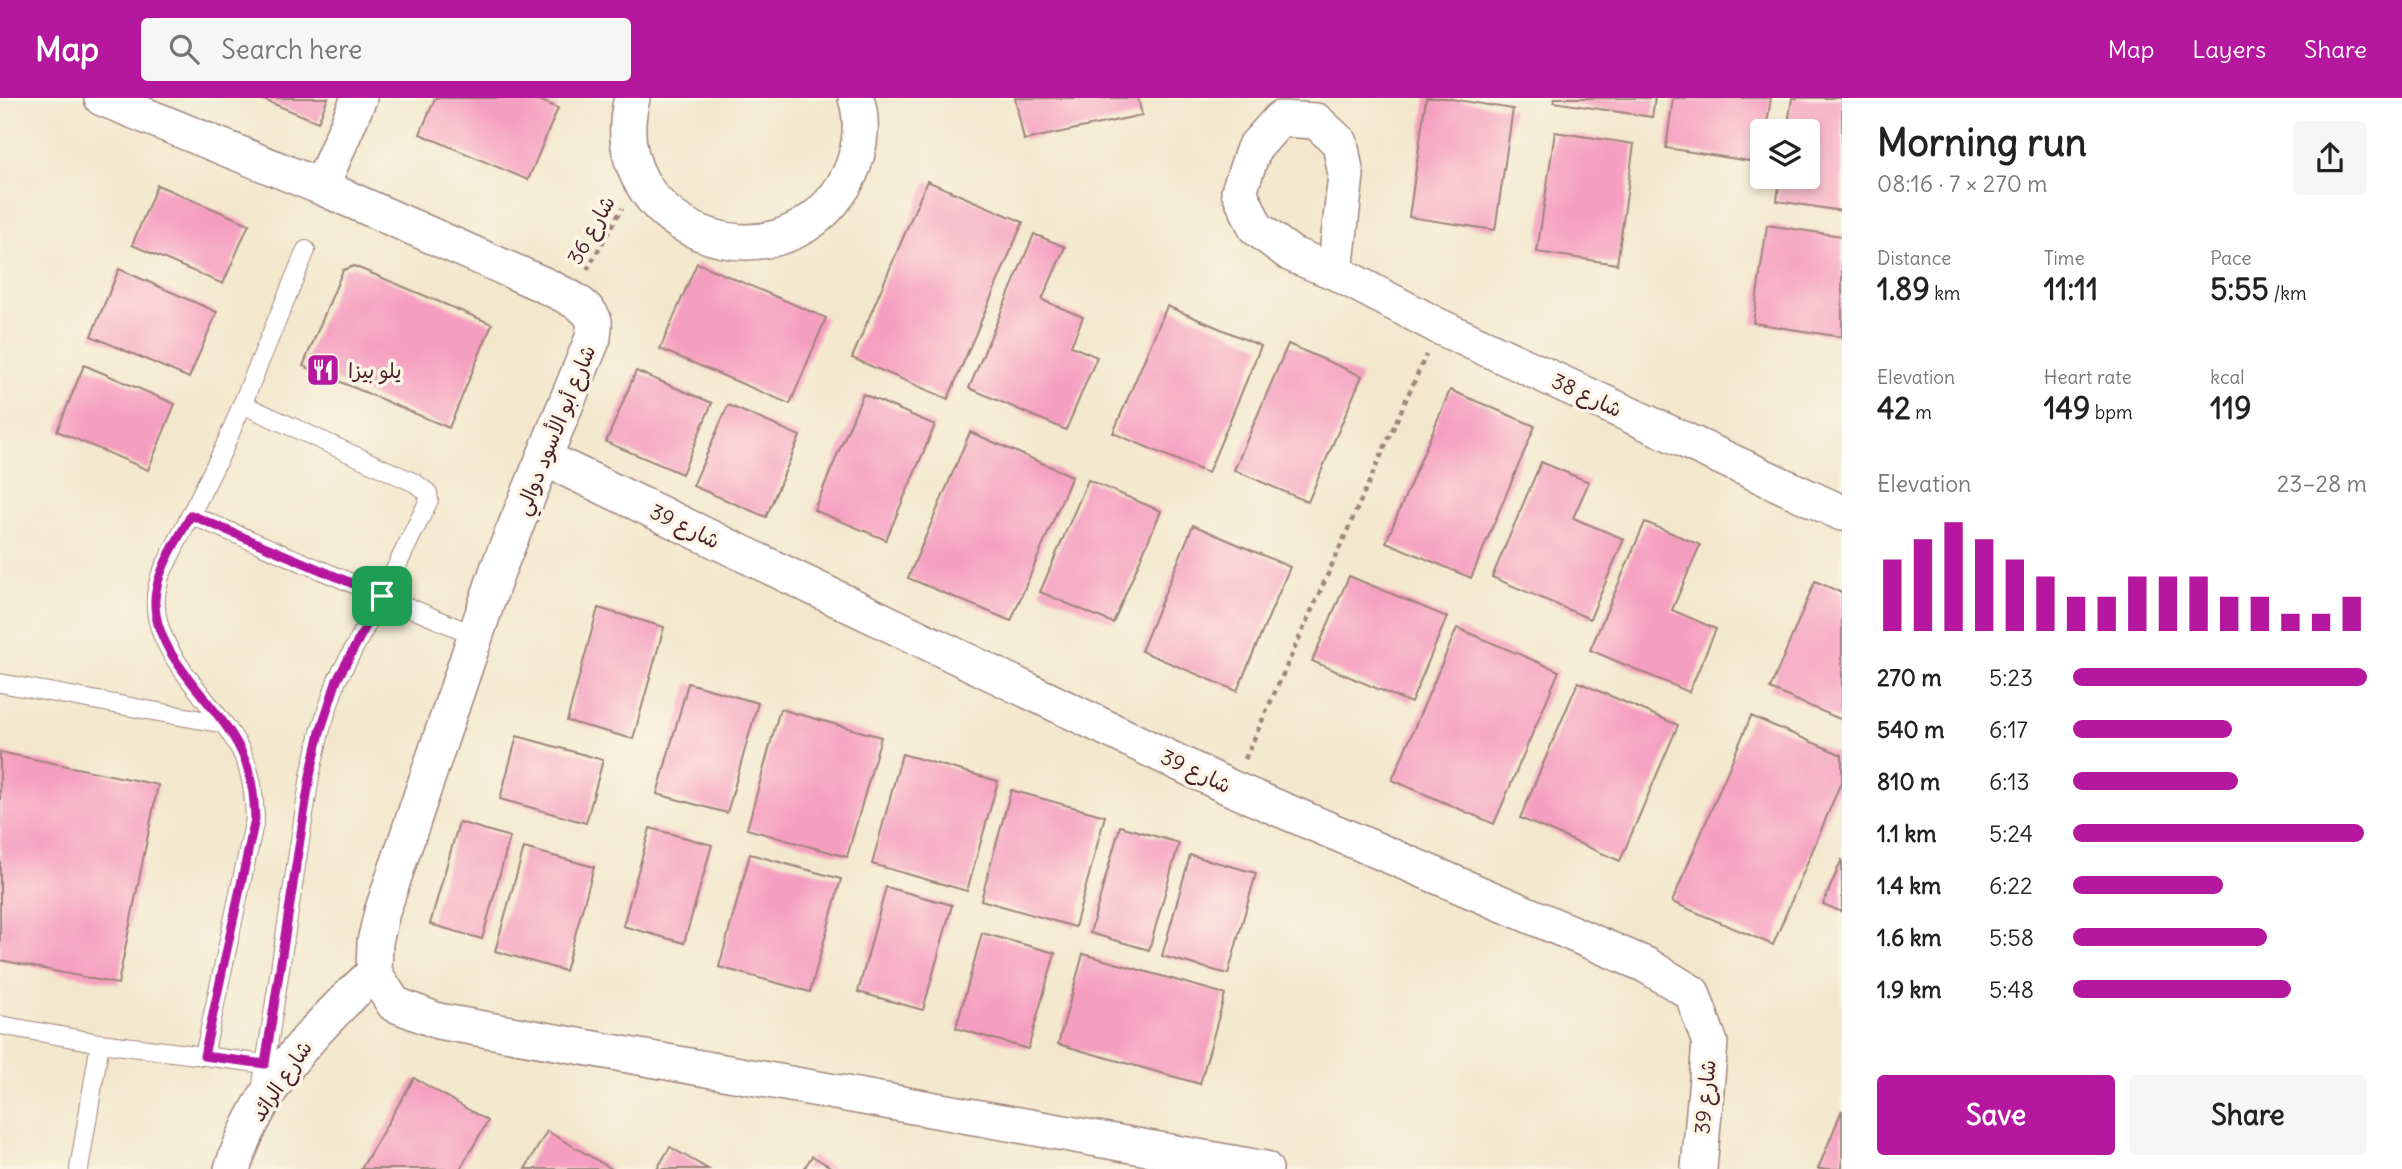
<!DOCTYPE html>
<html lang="en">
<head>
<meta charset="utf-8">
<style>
  body { margin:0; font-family:Delius,"Playpen Sans Arabic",sans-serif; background:#f6f6f6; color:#222; height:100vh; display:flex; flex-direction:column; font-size:26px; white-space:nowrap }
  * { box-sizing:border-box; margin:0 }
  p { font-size:23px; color:#767676 }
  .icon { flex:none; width:38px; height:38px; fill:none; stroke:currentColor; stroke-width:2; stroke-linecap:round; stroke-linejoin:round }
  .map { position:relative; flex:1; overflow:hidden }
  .details { display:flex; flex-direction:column; background:#fff; width:560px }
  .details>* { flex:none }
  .buttons { position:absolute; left:1750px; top:21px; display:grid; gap:14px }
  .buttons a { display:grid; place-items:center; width:70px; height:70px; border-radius:7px; background:#fff; box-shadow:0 4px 10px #0003; font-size:35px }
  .pin { position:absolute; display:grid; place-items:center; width:60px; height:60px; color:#fff; margin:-30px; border-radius:14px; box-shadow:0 4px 10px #0006 }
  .round { display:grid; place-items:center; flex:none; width:74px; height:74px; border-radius:7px; background:#f6f6f6 }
  .headline { display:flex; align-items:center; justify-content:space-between; height:119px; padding:0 35px }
  h1 { font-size:38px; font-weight:700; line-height:52px }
  .figures { display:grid; grid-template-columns:repeat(3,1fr); gap:10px; height:119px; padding:7px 35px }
  .figures div { display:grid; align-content:center }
  .figures b { font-size:30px; font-weight:700 }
  .figures small { font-size:19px; font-weight:400 }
  .figures p { font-size:19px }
  .chart { height:196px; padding:14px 35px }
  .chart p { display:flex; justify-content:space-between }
  .chart svg { width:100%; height:126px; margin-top:7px; stroke:#b5179e; stroke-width:6 }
  .primary-button { display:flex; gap:14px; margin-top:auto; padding:14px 35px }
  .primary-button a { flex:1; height:80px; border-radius:7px; background:#b5179e; color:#fff; font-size:28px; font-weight:700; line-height:80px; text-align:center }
  .primary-button a+a { background:#f6f6f6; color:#222 }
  ul { padding:0 35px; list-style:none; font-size:23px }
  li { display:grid; grid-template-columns:112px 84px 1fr; align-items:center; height:52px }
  li i { height:18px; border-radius:9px; background:#b5179e }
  header { display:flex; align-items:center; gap:42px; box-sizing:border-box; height:98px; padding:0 35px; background:#b5179e; color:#fff }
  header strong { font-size:33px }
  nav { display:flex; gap:38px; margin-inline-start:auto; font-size:24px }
  .search { width:490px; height:63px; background:#f6f6f6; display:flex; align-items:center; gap:18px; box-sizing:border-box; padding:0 24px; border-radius:7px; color:#767676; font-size:26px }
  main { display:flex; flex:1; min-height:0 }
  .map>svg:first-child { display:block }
  .building { fill:#f59fc0 }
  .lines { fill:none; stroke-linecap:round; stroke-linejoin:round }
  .service-casing { stroke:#9e847c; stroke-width:20 }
  .minor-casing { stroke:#9e847c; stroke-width:38 }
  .path { stroke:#9e847c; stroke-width:4.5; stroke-dasharray:5 5; stroke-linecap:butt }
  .service { stroke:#fff; stroke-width:18 }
  .minor { stroke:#fff; stroke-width:35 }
  .route-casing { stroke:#fff; stroke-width:14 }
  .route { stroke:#b5179e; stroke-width:9 }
  .labels { text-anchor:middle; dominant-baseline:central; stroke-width:7; stroke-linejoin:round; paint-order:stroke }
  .street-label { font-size:21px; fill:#4a1f2b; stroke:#fcf5e5 }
  .poi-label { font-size:21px; fill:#4a1f2b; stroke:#fcf5e5; text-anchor:start }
</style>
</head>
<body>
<header>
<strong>Map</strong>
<div class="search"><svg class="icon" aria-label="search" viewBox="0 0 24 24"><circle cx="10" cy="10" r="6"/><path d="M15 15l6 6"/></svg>Search here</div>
<nav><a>Map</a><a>Layers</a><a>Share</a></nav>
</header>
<main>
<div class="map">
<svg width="1842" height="1071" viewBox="0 0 1842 1071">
  <rect width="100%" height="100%" fill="#fcf5e5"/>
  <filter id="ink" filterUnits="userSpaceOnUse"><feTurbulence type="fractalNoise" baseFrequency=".0143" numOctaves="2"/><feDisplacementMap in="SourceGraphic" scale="14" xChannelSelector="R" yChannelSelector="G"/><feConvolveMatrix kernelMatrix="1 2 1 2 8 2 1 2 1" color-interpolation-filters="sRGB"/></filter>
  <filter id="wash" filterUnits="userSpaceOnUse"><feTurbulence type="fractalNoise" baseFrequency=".00686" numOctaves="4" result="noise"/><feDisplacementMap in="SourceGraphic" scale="28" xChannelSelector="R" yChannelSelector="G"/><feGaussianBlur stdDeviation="1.57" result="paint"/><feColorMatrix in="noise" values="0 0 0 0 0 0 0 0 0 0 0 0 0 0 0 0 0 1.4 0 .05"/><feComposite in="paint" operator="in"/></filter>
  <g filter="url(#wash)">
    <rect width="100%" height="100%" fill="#f3e8cd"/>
    <g id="blocks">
      <g class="building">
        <polygon points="259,0 328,0 318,24"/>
        <polygon points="435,0 535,0 558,10 528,82 420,36"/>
        <polygon points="1015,0 1138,0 1142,17 1024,42"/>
        <polygon points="1426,0 1445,0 1513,11 1495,132 1409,119"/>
        <polygon points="1555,0 1655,0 1652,19 1554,4"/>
        <polygon points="1673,0 1771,0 1766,33 1762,33 1762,65 1666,50"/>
        <polygon points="1792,0 1842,0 1842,113 1777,103 1780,79 1808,79 1808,33 1787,33"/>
        <polygon points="1555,34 1634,46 1617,166 1537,154"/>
        <polygon points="927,83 1023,124 948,301 852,260"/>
        <polygon points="157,87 249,126 223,186 132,147"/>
        <polygon points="1767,127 1842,138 1842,239 1753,225"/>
        <polygon points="1034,136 1065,149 1042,202 1083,219 1071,248 1097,259 1066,332 969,290"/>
        <polygon points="697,165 826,220 790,306 660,251"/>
        <polygon points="354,168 492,226 449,330 303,268 343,172"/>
        <polygon points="119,171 217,214 189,280 91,238"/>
        <polygon points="1167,208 1261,248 1208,375 1113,335"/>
        <polygon points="1288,246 1362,278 1308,404 1234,372"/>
        <polygon points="84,267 175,306 148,372 57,333"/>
        <polygon points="636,273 712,305 682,376 606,344"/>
        <polygon points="1450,292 1535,328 1471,480 1386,444"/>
        <polygon points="863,296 935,327 886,442 814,412"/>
        <polygon points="728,307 800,338 766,419 693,388"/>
        <polygon points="970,334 1072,378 1011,523 908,480"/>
        <polygon points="1541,364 1589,384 1573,420 1624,441 1590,521 1492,479"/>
        <polygon points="1088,382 1161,413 1113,525 1040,494"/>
        <polygon points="1645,424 1700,447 1672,512 1716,531 1689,594 1590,552"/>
        <polygon points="1193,427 1290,469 1237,593 1141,553"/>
        <polygon points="1349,478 1447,519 1411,605 1312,563"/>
        <polygon points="1815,483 1842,495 1842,622 1770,591"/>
        <polygon points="598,510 664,529 633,641 567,623"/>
        <polygon points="1457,530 1559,573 1494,726 1392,682"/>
        <polygon points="1578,584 1678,627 1620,763 1520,720"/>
        <polygon points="688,585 758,605 727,715 657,696"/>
        <polygon points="780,611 881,639 847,759 747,731"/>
        <polygon points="1751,618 1842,657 1842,682 1773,847 1672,804"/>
        <polygon points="517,638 603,662 586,725 500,701"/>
        <polygon points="0,654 158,687 118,886 0,862"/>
        <polygon points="902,656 998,683 967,793 872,766"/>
        <polygon points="1011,692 1105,718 1075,829 981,802"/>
        <polygon points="459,724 510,739 482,841 430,826"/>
        <polygon points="1120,728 1179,745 1149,852 1090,835"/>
        <polygon points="650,730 712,747 684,845 623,828"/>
        <polygon points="524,750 594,769 565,873 495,853"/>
        <polygon points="750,756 841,781 810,894 719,869"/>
        <polygon points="1190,757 1256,775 1228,876 1162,858"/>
        <polygon points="1842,761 1842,814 1823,806"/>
        <polygon points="886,789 952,807 923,912 858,894"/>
        <polygon points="982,835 1055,855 1028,951 956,930"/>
        <polygon points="1083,856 1225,896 1200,986 1058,946"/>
        <polygon points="414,980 488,1023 460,1071 361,1071"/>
        <polygon points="1842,1012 1842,1071 1818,1071"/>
        <polygon points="547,1033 612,1071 525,1071"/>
        <polygon points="670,1049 708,1071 657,1071"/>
        <polygon points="812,1058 834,1071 804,1071"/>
      </g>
    </g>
  </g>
  <g filter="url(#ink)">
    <use href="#blocks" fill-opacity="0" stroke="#9e847c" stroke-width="2"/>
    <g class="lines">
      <defs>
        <g id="service">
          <polyline points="242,306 415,385 428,395 429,402 382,498 337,582 320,634 310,678 261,993"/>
          <polyline points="191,417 474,537"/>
          <polyline points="0,585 224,626"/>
          <path d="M0,927L100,945L204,958L255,721C254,697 252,675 241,653C217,605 151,556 156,499C156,492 159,485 160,478L224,350L306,152"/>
          <polyline points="204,958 265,966"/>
          <polyline points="79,1071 100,945"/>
        </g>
        <g id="minor">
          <path d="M102,0L321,89L544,187C559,195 588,205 594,223C595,228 593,236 593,240L498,471L382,814L375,844L374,875"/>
          <path d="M632,0C599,127 773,202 844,87C859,62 865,28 856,0"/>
          <polyline points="321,89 359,0"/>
          <polyline points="1335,174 1346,77 1340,45 1316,23 1280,21 1254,50 1239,93 1256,130 1291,156 1335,174 1438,228 1842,415"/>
          <polyline points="544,360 1231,690 1646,867 1692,895 1710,945 1699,1071"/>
          <polyline points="374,875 394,906 438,923 1265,1071"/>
          <path d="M232,1071C260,988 311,933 374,875"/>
        </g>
      </defs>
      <use href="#service" class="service-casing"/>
      <use href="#minor" class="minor-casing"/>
      <g class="path">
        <polyline points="587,172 622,110"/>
        <polyline points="1245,661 1426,257"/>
      </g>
      <use href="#service" class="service"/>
      <use href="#minor" class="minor"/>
    </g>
  </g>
  <g class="lines" filter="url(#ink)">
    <defs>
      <path id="route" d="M191,417L382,498L337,582L320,634L310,678L265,966L204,958L255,721C254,697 252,675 241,653C218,604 152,558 155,501C157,471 178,442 191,417Z"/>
    </defs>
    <use href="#route" class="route-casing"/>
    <use href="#route" class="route"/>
  </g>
  <defs>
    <symbol id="restaurant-square" viewBox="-11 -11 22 22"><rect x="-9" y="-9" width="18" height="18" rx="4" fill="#b5179e" stroke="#fcf5e5"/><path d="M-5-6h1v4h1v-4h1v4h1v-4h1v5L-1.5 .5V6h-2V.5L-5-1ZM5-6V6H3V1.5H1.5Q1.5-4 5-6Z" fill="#fff"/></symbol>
  </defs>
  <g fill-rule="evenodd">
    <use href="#restaurant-square" x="304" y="253" width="38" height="38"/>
  </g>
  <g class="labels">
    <g class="street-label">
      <text transform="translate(591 132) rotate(-61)">شارع 36</text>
      <text transform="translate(1587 297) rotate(25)">شارع 38</text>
      <text transform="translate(555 332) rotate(-68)">شارع أبو الأسود دوالي</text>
      <text transform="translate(685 428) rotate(26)">شارع 39</text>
      <text transform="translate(1196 673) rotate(25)">شارع 39</text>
      <text transform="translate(281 983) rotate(-56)">شارع الرائد</text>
      <text transform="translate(1705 999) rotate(-85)">شارع 39</text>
    </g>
    <g class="poi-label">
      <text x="348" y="272">يلو بيزا</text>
    </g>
  </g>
</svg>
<div class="buttons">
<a><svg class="icon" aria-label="layers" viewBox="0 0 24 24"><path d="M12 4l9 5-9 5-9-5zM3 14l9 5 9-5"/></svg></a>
</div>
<div class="pin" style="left:382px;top:498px;background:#1e9e55"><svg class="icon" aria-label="arrive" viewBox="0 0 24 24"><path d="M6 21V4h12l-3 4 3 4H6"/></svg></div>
</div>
<section class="details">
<div class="headline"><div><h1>Morning run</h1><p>08:16 · 7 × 270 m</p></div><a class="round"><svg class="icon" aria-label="share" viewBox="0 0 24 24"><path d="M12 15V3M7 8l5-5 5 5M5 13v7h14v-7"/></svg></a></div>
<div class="figures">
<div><p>Distance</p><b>1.89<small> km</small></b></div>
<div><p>Time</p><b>11:11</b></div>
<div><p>Pace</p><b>5:55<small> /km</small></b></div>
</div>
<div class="figures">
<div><p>Elevation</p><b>42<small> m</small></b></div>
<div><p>Heart rate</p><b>149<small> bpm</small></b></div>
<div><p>kcal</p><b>119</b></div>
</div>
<div class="chart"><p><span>Elevation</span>23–28 m</p>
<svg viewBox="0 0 160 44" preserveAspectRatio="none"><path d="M5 44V19M15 44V12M25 44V6M35 44V12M45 44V19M55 44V25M65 44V32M75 44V32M85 44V25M95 44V25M105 44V25M115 44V32M125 44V32M135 44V38M145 44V38M155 44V32"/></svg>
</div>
<ul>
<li><b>270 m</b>5:23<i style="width:100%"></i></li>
<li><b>540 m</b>6:17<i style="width:54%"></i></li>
<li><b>810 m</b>6:13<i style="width:56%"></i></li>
<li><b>1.1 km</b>5:24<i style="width:99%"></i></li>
<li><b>1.4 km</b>6:22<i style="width:51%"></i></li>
<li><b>1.6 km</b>5:58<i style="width:66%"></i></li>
<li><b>1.9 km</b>5:48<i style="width:74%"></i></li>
</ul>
<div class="primary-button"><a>Save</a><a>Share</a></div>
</section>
</main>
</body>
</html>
